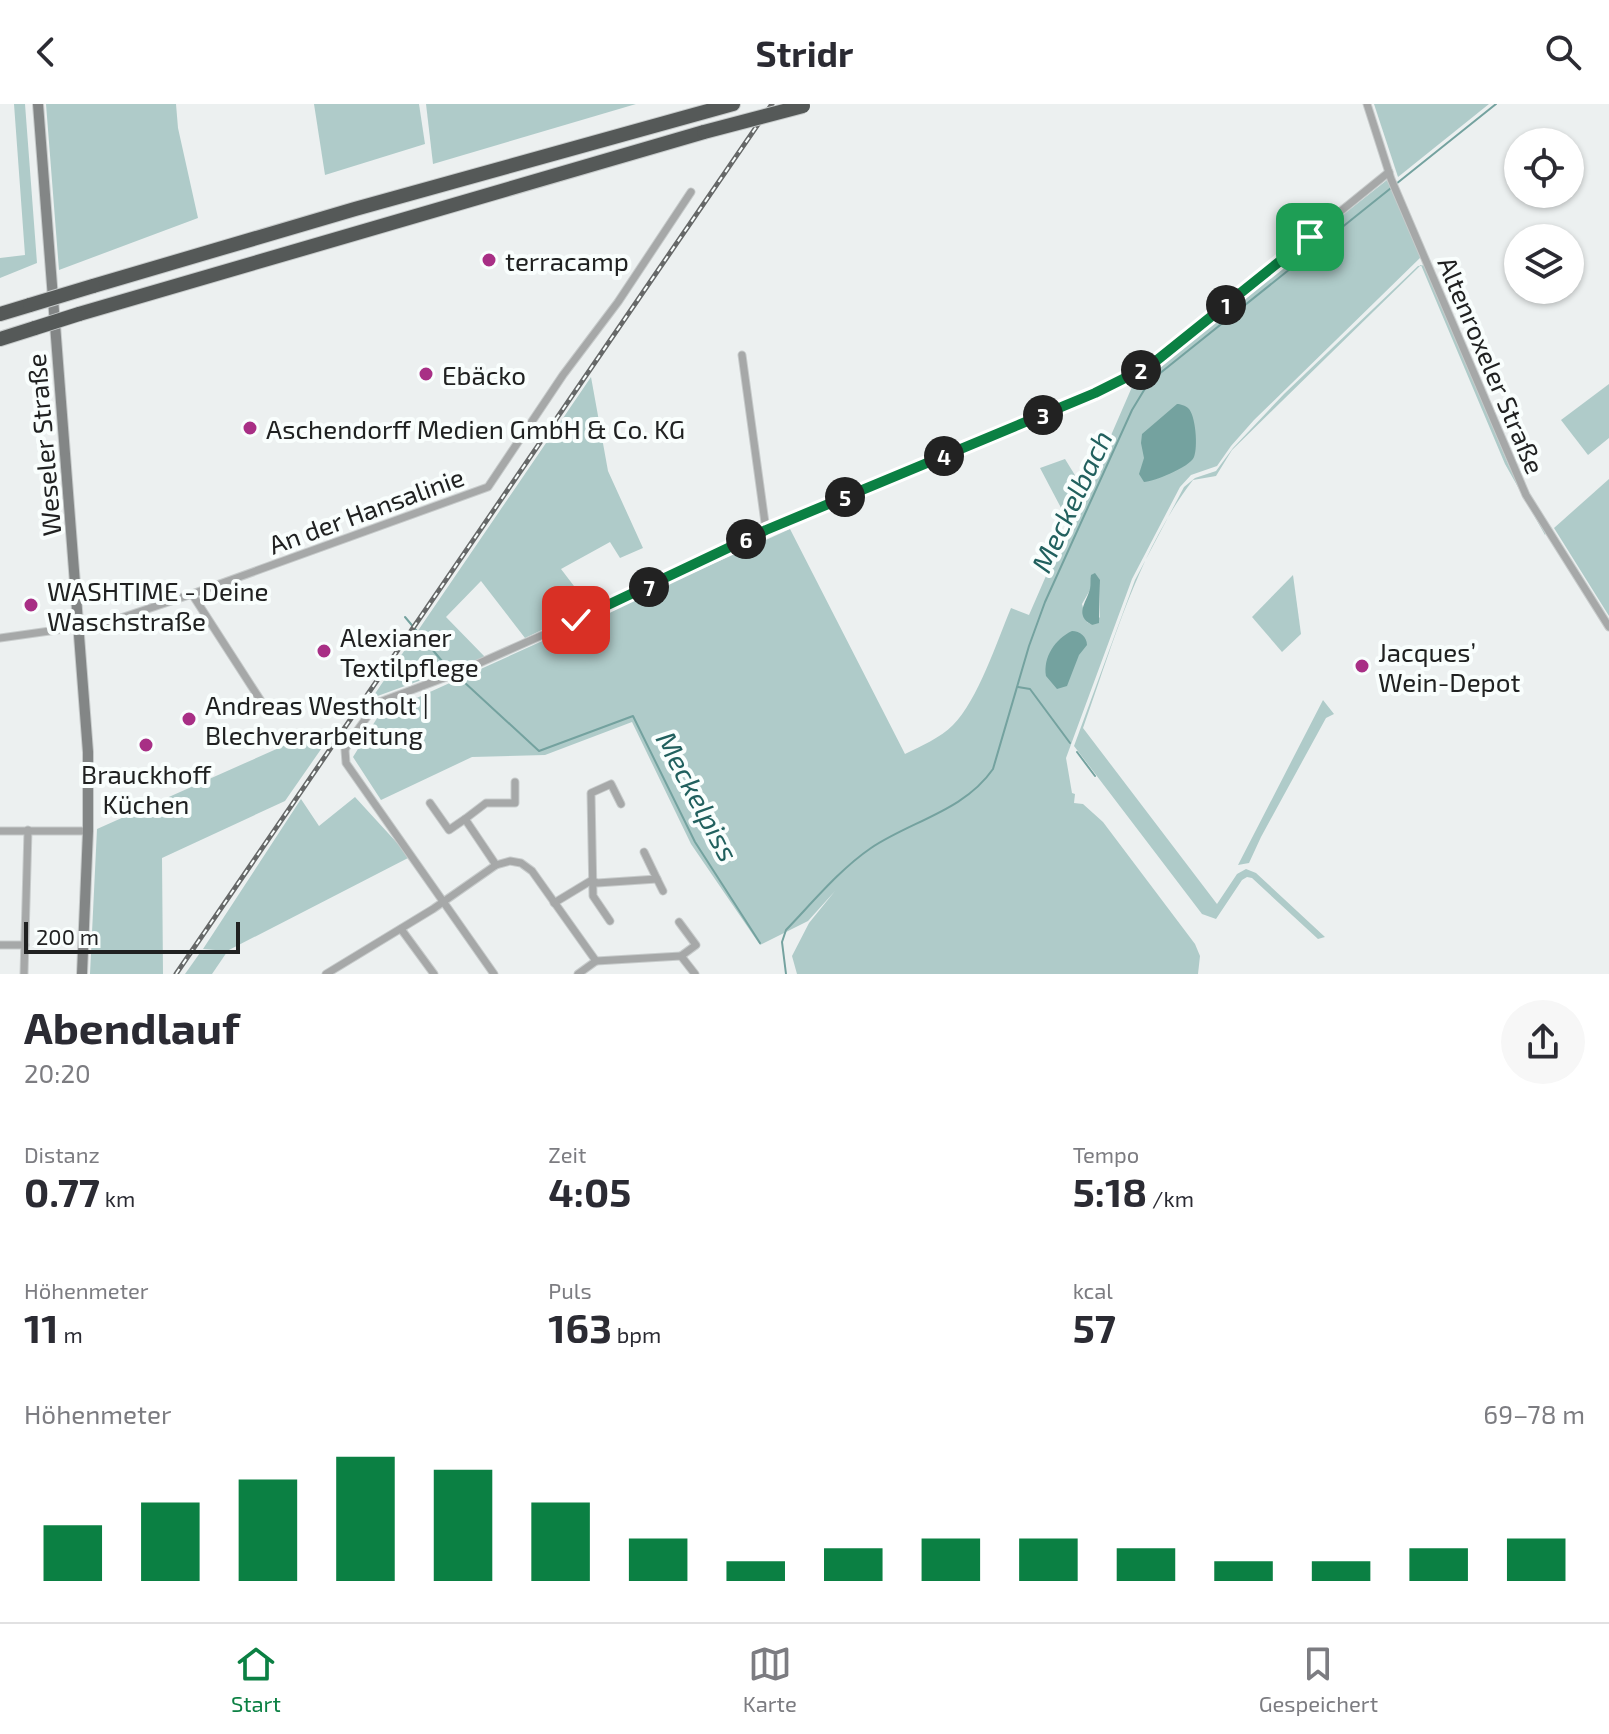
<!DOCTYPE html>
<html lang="de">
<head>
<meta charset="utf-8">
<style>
  body { margin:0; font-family:"Exo 2",sans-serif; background:#f7f7f7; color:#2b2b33; height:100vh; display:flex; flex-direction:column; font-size:30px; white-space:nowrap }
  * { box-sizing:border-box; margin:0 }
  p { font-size:26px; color:#7c7c81 }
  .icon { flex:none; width:44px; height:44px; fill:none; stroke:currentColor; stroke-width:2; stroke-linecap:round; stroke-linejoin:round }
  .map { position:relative; height:870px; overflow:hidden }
  .details { display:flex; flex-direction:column; background:#fff; flex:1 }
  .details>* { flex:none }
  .tools { position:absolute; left:1504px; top:24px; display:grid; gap:16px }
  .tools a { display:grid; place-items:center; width:80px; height:80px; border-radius:50%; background:#fff; box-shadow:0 2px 6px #0004; font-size:40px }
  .scale { position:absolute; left:24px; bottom:20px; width:216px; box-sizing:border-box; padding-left:8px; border:4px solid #202121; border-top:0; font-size:22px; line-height:28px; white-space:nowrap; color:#202121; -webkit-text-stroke:6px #f9fefd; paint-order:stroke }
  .pin { position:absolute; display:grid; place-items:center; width:68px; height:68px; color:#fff; margin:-34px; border-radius:16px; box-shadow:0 4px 12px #0006 }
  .km { position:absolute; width:40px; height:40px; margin:-20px; border-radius:50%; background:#222; color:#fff; font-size:22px; line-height:40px; text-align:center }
  .round { display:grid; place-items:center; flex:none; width:84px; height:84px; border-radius:42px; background:#f7f7f7 }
  .headline { display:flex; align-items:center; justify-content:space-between; height:136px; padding:0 24px }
  h1 { font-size:44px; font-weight:700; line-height:60px }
  .stats { display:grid; grid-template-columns:repeat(3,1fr); gap:12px; height:136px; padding:8px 24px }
  .stats div { display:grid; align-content:center }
  .stats b { font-size:40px; font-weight:700 }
  .stats small { font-size:22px; font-weight:400 }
  .stats p { font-size:22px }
  .chart { height:224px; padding:16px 24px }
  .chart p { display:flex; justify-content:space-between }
  .chart svg { width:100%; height:144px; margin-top:8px; stroke:#0b8043; stroke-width:6 }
  header { display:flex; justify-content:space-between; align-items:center; height:104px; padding:0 24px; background:#fff; font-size:36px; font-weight:700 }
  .menu { display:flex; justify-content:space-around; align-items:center; height:112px; border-top:2px solid #e1e1e2; background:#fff; font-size:22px; color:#7c7c81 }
  .menu a { display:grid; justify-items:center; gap:4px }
  .menu .current { color:#0b8043 }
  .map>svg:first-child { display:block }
  .green { fill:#afcbc9; fill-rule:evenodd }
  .water { fill:#74a29f }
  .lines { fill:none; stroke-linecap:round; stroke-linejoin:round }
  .stream { stroke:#74a29f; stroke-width:2 }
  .street-casing { stroke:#c7cbcb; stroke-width:9 }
  .secondary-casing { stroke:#c7cbcb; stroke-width:12 }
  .highway-casing { stroke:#c7cbcb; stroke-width:16 }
  .street { stroke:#a6a8a8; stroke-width:7 }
  .secondary { stroke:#838686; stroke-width:10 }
  .highway { stroke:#555958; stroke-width:14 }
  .rail-casing { stroke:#666868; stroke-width:5 }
  .rail { stroke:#f9fefd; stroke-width:2; stroke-dasharray:6; stroke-linecap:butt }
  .highway-bridge-casing { stroke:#c7cbcb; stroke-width:16; stroke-linecap:butt }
  .highway-bridge { stroke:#555958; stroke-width:14 }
  .route-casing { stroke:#fff; stroke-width:16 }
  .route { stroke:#0b8043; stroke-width:10 }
  .poi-dot { fill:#a82f85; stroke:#f9fefd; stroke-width:3 }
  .labels { text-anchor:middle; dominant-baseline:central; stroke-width:8; stroke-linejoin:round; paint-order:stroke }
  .poi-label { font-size:26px; fill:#202121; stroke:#f9fefd; text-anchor:start }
  .street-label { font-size:26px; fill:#202121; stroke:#f9fefd }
  .water-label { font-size:28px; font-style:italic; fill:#21605e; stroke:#f9fefd }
</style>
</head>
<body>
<header><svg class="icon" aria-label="back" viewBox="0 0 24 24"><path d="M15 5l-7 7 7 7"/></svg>Stridr<svg class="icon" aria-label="search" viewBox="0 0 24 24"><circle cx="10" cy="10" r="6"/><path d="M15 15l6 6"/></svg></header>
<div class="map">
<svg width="1609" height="870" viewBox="0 0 1609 870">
  <rect width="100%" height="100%" fill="#ecf0f0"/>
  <g class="green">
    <polygon points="14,0 25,0 37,159 0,174 0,154 25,151"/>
    <polygon points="46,0 176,0 178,24 198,114 59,166"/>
    <polygon points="314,0 419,0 425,40 325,71"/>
    <polygon points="426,0 636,0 433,60"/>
    <polygon points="1374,0 1489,0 1398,73"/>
    <path d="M1387,76L1422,152L1254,316L1231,342L1217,362L1191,371L1180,383L1132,475L1066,654L1072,689L1075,690L1074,699L1083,700L1103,718L1195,840L1200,852L1198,870H797L792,852L809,819L835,787L808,817L760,841L691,740L632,618L545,651L472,653L381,696L353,653L379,611L790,425L905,650C921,642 940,634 953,621C978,596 997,537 1011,504L1029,511L1069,419L1040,364L1065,355L1086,389L1135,276ZM1100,476V513L1092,521L1087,518L1082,500L1090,486Z"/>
    <path d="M1421,161L1232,346L1216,372L1193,376C1138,448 1113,540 1083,624L1217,800L1237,770L1246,765L1256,769L1325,833L1318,835L1252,774L1247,773L1242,776L1216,815L1202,810L1074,642L1135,476L1184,383L1195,374L1216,367L1233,344L1284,290L1418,162L1425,161L1509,362L1546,427L1545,431L1505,360Z"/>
    <polygon points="591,273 608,367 643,444 620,454 610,438 561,465 590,503 525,534 481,477 446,513 485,553 372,594"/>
    <polygon points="1609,280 1609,334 1588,351 1561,316"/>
    <polygon points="1609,375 1609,512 1554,424"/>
    <polygon points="1293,471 1301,530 1282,548 1252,513"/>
    <polygon points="1323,596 1334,610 1326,614 1261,733 1249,759 1238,761"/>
    <polygon points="299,635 317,635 326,638 285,697 162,754 163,870 90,870 97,725"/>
    <polygon points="355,693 410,753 227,847 203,845 301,695 319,722"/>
    <polygon points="202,846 227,848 212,870 185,870"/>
  </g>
  <g class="water">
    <path d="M1177,300C1180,300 1186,302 1188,304C1196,311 1198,344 1194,353C1190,363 1153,378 1144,378L1139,370L1144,354L1141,339L1142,330Z"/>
    <path d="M1095,469L1100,476L1099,519L1092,521C1074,511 1086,499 1090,485C1091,480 1090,475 1091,471Z"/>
    <path d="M1072,527C1080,527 1087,533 1087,541L1079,551L1067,582L1057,585L1046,572C1043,553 1055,535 1072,527Z"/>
  </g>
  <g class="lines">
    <g class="stream">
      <polyline points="1396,80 1496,0"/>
      <polyline points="405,513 447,563"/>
      <polyline points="464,578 539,647 633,612 695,738 760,839"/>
      <polyline points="1018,583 1030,585 1070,639"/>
      <polyline points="1077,648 1095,672"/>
      <path d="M786,870L782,838L786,826C813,798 839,766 871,744C911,717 964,707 993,665L1029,542L1045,498L1132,306L1149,278L1391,84"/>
    </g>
    <defs>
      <g id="street">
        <polyline points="1367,0 1391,75 1526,391 1609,523"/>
        <polyline points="742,251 766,426"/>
        <polyline points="192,490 488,383 563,271 618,198 691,88"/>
        <polyline points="0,534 106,519 192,490 261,597"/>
        <polyline points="430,699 449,726 465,715 496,761"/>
        <polyline points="465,715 486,699 515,699 515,678"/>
        <polyline points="0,727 88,727"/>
        <polyline points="657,775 663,787"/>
        <polyline points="554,799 592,776 597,779 657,775 644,748"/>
        <polyline points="610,817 593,792 591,689 611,680 621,700"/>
        <polyline points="679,818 696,841 681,852"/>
        <polyline points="401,825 434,870"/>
        <polyline points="0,841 25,841"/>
        <polyline points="596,857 681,852 695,870"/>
        <polyline points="24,870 28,726"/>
        <polyline points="326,870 433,805 496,761 510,757 521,759 532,767 596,857 578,870"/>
        <polyline points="494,870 346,659 345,646 349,638 377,599 457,569 624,495 766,426 1095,289 1151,261 1389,68"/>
      </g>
      <polyline id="secondary" points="38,0 88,648 88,727 82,870"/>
      <g id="highway">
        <polyline points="93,182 355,105 733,0"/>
        <polyline points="0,210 30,201"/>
        <polyline points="79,210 704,28"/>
        <polyline points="0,235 35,224"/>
      </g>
    </defs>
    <use href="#street" class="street-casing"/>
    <use href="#secondary" class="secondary-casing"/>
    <use href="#highway" class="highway-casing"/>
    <use href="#street" class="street"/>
    <use href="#secondary" class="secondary"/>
    <use href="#highway" class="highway"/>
    <defs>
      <polyline id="rail" points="176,870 772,0"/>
    </defs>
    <use href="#rail" class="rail-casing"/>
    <use href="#rail" class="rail"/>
    <defs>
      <g id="highway-bridge">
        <polyline points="704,28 803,2"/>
        <polyline points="30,201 93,182"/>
        <polyline points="35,224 79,210"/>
      </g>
    </defs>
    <use href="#highway-bridge" class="highway-bridge-casing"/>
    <use href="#highway-bridge" class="highway-bridge"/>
  </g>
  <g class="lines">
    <defs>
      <polyline id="route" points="576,516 766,426 1095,289 1151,261 1310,133"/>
    </defs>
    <use href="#route" class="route-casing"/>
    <use href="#route" class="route"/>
  </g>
  <g class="poi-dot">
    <circle cx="489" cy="156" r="8"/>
    <circle cx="426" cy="270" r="8"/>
    <circle cx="250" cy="324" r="8"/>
    <circle cx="31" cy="501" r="8"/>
    <circle cx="324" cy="547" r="8"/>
    <circle cx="1362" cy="562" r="8"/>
    <circle cx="189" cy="615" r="8"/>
    <circle cx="146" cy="641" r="8"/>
  </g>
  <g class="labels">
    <g class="poi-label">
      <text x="505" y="156">terracamp</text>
      <text x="442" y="270">Ebäcko</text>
      <text x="266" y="324">Aschendorff Medien GmbH &amp; Co. KG</text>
      <text x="47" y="486">WASHTIME - Deine<tspan x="47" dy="30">Waschstraße</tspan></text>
      <text x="340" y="532">Alexianer<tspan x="340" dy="30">Textilpflege</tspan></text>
      <text x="1378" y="547">Jacques’<tspan x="1378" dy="30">Wein-Depot</tspan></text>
      <text x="205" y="600">Andreas Westholt |<tspan x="205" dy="30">Blechverarbeitung</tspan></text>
      <text x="146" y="669" text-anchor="middle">Brauckhoff<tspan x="146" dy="30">Küchen</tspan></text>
    </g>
    <g class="street-label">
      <text transform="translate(1492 261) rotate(67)">Altenroxeler Straße</text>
      <text transform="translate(43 341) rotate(-95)">Weseler Straße</text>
      <text transform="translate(366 406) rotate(-20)">An der Hansalinie</text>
    </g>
    <g class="water-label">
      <text transform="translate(1071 397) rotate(-65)">Meckelbach</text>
      <text transform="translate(698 692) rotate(62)">Meckelpiss</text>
    </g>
  </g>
</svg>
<div class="tools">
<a><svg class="icon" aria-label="locate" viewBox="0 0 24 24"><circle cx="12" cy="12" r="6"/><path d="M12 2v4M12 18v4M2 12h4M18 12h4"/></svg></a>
<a><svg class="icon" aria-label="layers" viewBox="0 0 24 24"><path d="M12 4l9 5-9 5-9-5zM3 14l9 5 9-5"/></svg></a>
</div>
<div class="scale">200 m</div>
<div class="pin" style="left:1310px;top:133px;background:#1e9e55"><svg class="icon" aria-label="arrive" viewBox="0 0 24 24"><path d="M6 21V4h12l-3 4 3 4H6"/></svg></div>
<div class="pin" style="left:576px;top:516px;background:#d93025"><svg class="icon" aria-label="check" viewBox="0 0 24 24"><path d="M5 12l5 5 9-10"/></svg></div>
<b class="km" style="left:1226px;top:201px">1</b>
<b class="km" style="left:1141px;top:266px">2</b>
<b class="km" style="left:1043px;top:311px">3</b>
<b class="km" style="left:944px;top:352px">4</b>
<b class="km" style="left:845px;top:393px">5</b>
<b class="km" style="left:746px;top:435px">6</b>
<b class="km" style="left:649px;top:483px">7</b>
</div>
<section class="details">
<div class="headline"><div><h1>Abendlauf</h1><p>20:20</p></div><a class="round"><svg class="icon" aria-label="share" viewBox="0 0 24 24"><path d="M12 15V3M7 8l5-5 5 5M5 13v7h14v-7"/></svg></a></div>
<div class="stats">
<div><p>Distanz</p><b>0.77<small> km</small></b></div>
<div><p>Zeit</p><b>4:05</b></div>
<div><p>Tempo</p><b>5:18<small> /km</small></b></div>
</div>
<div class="stats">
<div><p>Höhenmeter</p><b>11<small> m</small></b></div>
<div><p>Puls</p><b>163<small> bpm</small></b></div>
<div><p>kcal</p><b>57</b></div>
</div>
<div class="chart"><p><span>Höhenmeter</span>69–78 m</p>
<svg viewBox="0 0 160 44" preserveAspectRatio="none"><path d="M5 44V27M15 44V20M25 44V13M35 44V6M45 44V10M55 44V20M65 44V31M75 44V38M85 44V34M95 44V31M105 44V31M115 44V34M125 44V38M135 44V38M145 44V34M155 44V31"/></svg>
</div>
</section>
<nav class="menu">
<a class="current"><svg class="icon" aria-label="home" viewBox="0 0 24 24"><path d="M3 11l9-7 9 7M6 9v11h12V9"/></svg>Start</a>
<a><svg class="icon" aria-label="map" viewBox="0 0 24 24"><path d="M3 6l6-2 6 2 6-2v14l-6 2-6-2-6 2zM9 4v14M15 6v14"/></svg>Karte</a>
<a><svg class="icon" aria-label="saved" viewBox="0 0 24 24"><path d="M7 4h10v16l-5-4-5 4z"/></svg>Gespeichert</a>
</nav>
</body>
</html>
